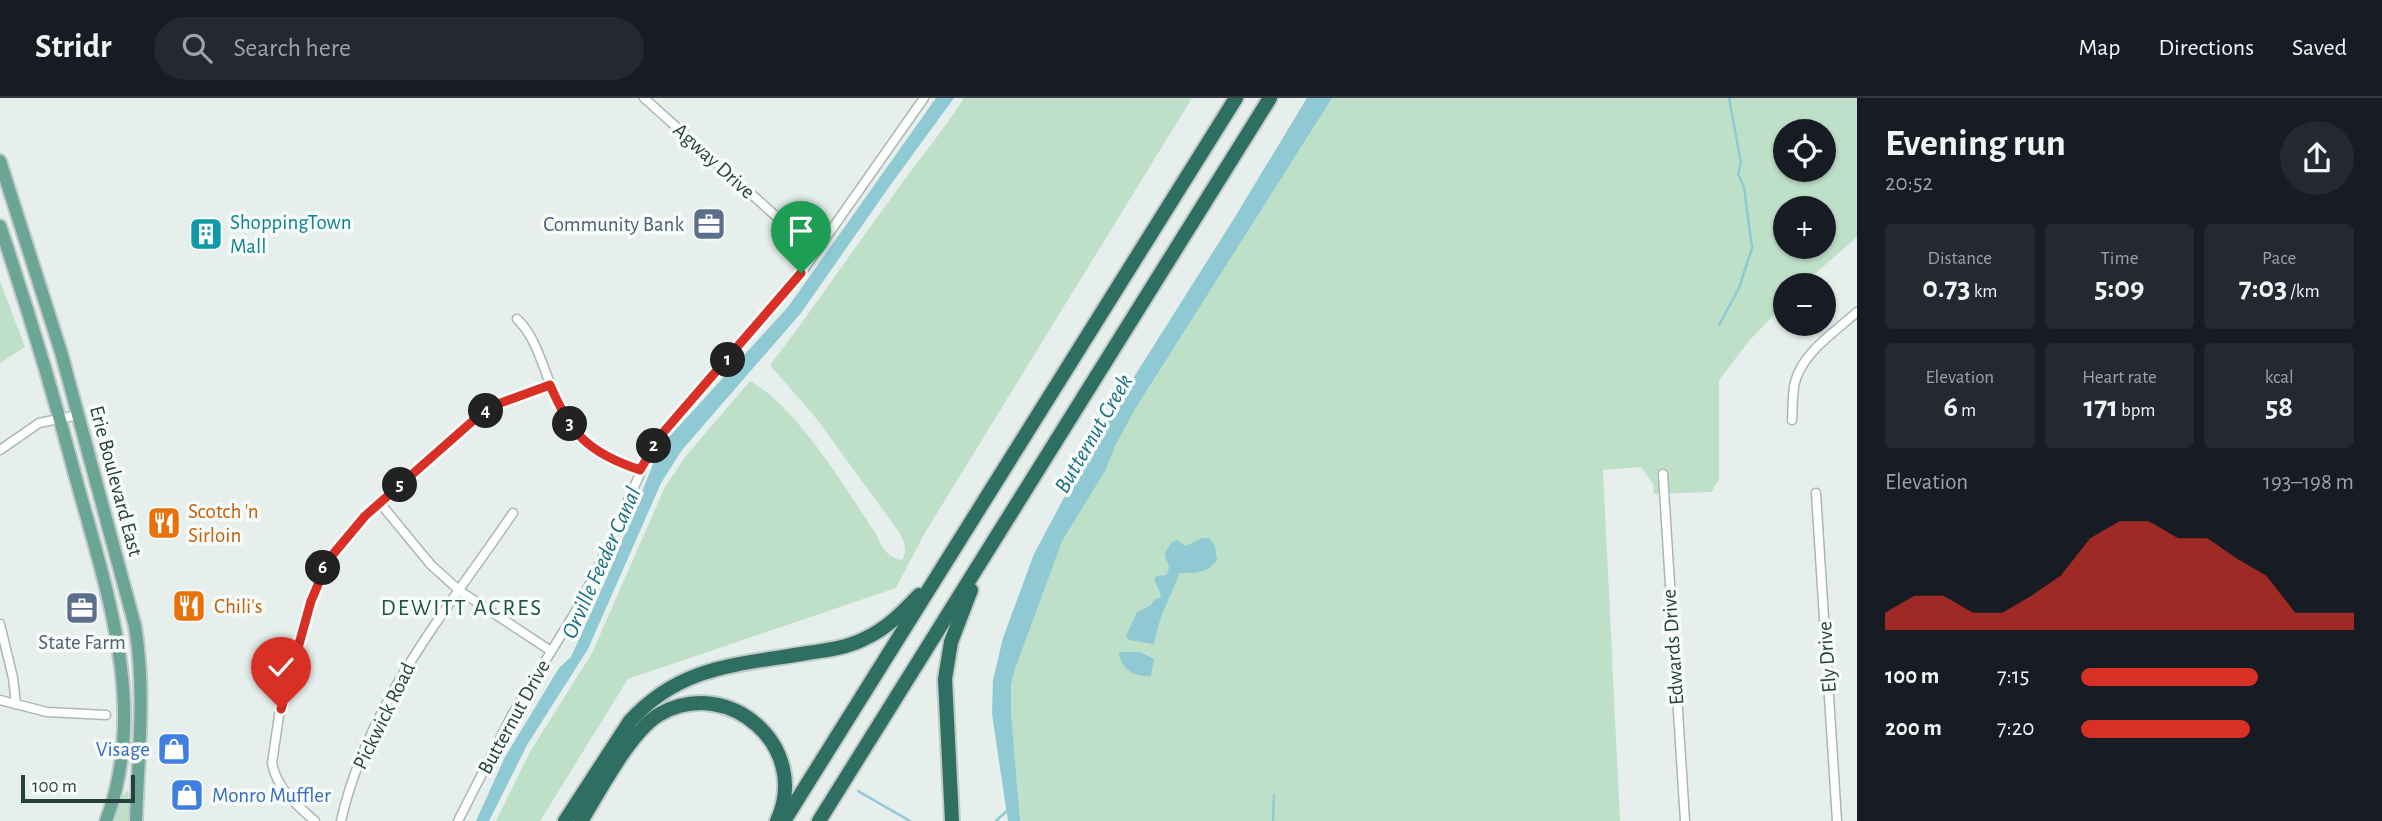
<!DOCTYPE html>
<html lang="en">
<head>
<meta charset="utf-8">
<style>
  body { margin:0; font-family:"Alegreya Sans",sans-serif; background:#242831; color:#f1f3f6; height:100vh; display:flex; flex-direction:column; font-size:26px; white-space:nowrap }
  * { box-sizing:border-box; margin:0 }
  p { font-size:23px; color:#9ea1a6 }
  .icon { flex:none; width:38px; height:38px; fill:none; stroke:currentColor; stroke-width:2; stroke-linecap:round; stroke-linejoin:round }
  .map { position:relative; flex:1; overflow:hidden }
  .panel { display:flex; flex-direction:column; background:#171b24; width:525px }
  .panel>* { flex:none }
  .tools { position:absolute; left:1773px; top:21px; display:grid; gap:14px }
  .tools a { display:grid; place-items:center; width:63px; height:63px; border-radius:50%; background:#171b24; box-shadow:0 2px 5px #0004; font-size:35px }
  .scale { position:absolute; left:21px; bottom:18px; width:114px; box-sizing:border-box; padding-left:7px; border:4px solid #24423a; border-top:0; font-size:19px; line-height:24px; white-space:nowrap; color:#24423a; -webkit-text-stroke:5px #f7fbf9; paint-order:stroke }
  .pin { position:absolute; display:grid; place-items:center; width:60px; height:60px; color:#fff; margin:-72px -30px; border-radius:50% 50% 50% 0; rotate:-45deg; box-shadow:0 0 7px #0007 }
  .pin .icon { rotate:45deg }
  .km { position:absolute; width:35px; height:35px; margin:-18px; border-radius:50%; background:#222; color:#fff; font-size:19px; line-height:35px; text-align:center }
  .round { display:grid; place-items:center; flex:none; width:74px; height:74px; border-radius:37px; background:#242831 }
  .headline { display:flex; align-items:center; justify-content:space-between; height:119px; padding:0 28px }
  h1 { font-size:38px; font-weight:700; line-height:52px }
  .stats { display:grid; grid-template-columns:repeat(3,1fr); gap:10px; height:119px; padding:7px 28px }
  .stats div { display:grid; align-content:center; border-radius:7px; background:#242831; text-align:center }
  .stats b { font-size:30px; font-weight:700 }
  .stats small { font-size:19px; font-weight:400 }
  .stats p { font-size:19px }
  .chart { height:196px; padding:14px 28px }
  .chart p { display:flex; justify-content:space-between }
  .chart svg { width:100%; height:126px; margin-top:7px; fill:#d93025; opacity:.7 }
  ul { padding:0 28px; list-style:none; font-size:23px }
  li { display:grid; grid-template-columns:112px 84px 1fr; align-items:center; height:52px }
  li i { height:18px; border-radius:9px; background:#d93025 }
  header { display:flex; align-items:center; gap:42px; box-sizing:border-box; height:98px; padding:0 35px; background:#171b24; border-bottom:2px solid #363941 }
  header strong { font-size:33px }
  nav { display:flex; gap:38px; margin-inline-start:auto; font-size:24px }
  .search { width:490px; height:63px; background:#242831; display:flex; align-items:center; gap:18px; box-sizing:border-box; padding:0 24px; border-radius:38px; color:#9ea1a6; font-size:26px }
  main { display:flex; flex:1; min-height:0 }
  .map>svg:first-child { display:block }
  .green { fill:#bfe0c8; fill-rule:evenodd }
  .water { fill:#8ec9d4 }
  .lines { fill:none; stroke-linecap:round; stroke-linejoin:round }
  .stream { stroke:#8ec9d4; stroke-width:2.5 }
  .street-casing { stroke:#a8b8b2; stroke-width:11 }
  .primary-casing { stroke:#c2cac8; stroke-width:16 }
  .highway-casing { stroke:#c2cac8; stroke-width:18 }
  .street { stroke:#fff; stroke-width:8 }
  .primary { stroke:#6aa596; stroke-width:12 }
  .highway { stroke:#2f6f62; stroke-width:14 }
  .route-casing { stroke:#fff; stroke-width:14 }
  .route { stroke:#d93025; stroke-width:9 }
  .labels { text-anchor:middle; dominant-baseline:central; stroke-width:7; stroke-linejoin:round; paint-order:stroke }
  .street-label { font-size:21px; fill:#24423a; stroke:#f7fbf9 }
  .culture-label { font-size:21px; fill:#0d838f; stroke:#f7fbf9; text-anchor:start }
  .service-label { font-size:21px; fill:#4e5e75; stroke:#f7fbf9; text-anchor:end }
  .food-label { font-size:21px; fill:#c56008; stroke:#f7fbf9; text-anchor:start }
  .shop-label { font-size:21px; fill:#366cbe; stroke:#f7fbf9; text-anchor:end }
  .water-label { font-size:23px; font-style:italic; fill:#1c6f80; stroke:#f7fbf9 }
  .neighbourhood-label { font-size:23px; letter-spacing:2px; fill:#1f5548; stroke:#f7fbf9 }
</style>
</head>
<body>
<header>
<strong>Stridr</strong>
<div class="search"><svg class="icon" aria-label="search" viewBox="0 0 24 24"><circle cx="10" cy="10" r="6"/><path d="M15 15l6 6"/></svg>Search here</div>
<nav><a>Map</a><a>Directions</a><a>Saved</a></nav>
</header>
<main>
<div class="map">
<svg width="1857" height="723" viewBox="0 0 1857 723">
  <rect width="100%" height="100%" fill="#e6efeb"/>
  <g class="green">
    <path d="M964,0H1192L923,438L896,490L628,581L540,723H496L530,654L592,555L665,389L685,359L750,283C798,310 845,390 876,436C882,449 887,460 902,462C908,452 904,444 899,434L816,320L770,267C814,210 854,150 897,92C919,61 944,32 964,0Z"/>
    <path d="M1316,0H1857V139L1802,187H1785V205L1749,243L1719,282V382L1711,394L1654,396L1653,386L1641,369L1603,372L1620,723H1014L1003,589L1043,461ZM1785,33H1824V72H1785ZM1785,110H1824V149H1785Z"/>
    <polygon points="0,183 25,249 0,265"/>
    <polygon points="128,692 130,723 113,723 122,698"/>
  </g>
  <g class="water">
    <polygon points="936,0 954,0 889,89 801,215 682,352 661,385 588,551 527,647 489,723 476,723 505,659 559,570 571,559 611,470 658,354 669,339 788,209"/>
    <polygon points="1307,0 1332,0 1135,311 1115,348 1105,373 1062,443 1015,571 1011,586 1011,616 1020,723 1008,723 992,616 993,582 1003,540 1034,456 1098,336 1235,119"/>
    <path d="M1202,440H1209L1215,448L1217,462C1207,476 1194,475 1179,475C1175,489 1171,495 1166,507C1160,519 1157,533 1154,546L1129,542L1126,538L1137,514L1151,507L1155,501L1160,500L1161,497L1154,481L1157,478L1166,477C1173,467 1165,465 1165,455L1171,445L1177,442L1186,448Z"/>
    <path d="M1119,554H1140L1154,561L1151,578C1136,580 1120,571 1119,554Z"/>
  </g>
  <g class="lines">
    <g class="stream">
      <polyline points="1719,227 1739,190 1752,150 1744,89 1738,76 1741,65 1729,0"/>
      <polyline points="858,693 910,723"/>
      <polyline points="996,723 1009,711"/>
      <polyline points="1273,723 1274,697"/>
    </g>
    <defs>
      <g id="street">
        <polyline points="644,0 816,154"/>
        <path d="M517,221C530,233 537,251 543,267C565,327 579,351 641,372"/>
        <path d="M1792,322C1793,310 1792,296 1795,284C1803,254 1835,234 1857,214"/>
        <polyline points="0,352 39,325 78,317"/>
        <polyline points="1663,376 1685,723"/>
        <polyline points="1816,395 1837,723"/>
        <polyline points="380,405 431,467 460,493 551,553"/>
        <polyline points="0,526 13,580 16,606"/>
        <polyline points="0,602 47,614 106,617"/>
        <path d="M315,723C297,708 276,689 272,665L280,611L311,503L329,461L365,418L476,320L495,307L550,287"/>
        <path d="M341,723C367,606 447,512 513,415"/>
        <polyline points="458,723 512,617 576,513 597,472 652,349 801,175 924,0"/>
      </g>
      <g id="primary">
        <path d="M0,63L61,254L135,528C146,594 138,657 136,723"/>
        <path d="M0,128C29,214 55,301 78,388C108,496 148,613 106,723"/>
      </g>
      <g id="highway">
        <path d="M565,723L630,623C681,567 738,567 807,555C827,552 846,550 864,541C886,531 902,515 919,497"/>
        <path d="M581,723C600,693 631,632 660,616C730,577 811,650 777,723"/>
        <polyline points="784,723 1236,0"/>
        <polyline points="819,723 1270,0"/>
        <polyline points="952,723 945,581 951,544 971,492"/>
      </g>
    </defs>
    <use href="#street" class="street-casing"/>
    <use href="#primary" class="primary-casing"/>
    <use href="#highway" class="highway-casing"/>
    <use href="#street" class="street"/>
    <use href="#primary" class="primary"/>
    <use href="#highway" class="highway"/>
  </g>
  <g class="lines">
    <defs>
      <path id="route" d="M281,611L311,503L329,461L365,418L476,320L495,307L550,287C572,337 587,354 640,372L661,337L801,175"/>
    </defs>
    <use href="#route" class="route-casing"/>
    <use href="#route" class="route"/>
  </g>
  <defs>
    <symbol id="office-square" viewBox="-11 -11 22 22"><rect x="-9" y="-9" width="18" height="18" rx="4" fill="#5c6f8a" stroke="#f7fbf9"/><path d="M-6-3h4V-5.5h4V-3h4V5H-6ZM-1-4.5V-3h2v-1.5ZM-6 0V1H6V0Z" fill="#fff"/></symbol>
    <symbol id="building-square" viewBox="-11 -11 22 22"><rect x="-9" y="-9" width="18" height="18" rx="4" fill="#0f9aa8" stroke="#f7fbf9"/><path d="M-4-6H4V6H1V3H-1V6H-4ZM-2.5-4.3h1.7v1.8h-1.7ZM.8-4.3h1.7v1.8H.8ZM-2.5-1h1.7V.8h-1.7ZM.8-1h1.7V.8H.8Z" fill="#fff"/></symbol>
    <symbol id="restaurant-square" viewBox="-11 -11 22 22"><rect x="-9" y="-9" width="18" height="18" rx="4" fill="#e8710a" stroke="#f7fbf9"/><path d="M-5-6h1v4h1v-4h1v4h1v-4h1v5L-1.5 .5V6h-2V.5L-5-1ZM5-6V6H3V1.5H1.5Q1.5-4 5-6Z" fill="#fff"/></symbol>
    <symbol id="shop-square" viewBox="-11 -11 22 22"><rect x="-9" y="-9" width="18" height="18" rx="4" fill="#3f7fe0" stroke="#f7fbf9"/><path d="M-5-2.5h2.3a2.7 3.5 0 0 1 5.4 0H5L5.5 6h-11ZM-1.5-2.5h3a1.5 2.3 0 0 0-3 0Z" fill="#fff"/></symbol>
  </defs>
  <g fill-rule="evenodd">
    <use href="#office-square" x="690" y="107" width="38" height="38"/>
    <use href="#building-square" x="187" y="117" width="38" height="38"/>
    <use href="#restaurant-square" x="145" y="406" width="38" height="38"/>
    <use href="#restaurant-square" x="170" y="489" width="38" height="38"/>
    <use href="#office-square" x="63" y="491" width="38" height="38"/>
    <use href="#shop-square" x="155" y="632" width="38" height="38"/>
    <use href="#shop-square" x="168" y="678" width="38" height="38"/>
  </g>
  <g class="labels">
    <g class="street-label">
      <text transform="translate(714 63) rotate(42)">Agway Drive</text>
      <text transform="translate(116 383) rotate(75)">Erie Boulevard East</text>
      <text transform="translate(1673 549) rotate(-94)">Edwards Drive</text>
      <text transform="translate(1827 559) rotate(-94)">Ely Drive</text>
      <text transform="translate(384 618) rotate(-64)">Pickwick Road</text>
      <text transform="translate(514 619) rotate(-61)">Butternut Drive</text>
    </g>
    <g class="culture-label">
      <text x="230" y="124">ShoppingTown<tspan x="230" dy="24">Mall</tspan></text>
    </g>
    <g class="service-label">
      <text x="684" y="126">Community Bank</text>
      <text x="82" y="544" text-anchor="middle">State Farm</text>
    </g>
    <g class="food-label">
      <text x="188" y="413">Scotch 'n<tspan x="188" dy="24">Sirloin</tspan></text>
      <text x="214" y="508">Chili's</text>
    </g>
    <g class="shop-label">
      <text x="150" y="651">Visage</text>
      <text x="212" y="697" text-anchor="start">Monro Muffler</text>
    </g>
    <g class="water-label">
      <text transform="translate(1094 336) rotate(-60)">Butternut Creek</text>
      <text transform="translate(602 465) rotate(-66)">Orville Feeder Canal</text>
    </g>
    <g class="neighbourhood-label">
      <text x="462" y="510">DEWITT ACRES</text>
    </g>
  </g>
</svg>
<div class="tools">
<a><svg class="icon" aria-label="locate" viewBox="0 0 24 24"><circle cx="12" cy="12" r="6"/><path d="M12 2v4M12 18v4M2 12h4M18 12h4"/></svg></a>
<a>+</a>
<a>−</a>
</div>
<div class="scale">100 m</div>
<div class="pin" style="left:801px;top:175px;background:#1e9e55"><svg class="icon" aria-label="arrive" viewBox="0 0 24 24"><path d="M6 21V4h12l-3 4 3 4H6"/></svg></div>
<div class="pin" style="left:281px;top:611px;background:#d93025"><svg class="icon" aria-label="check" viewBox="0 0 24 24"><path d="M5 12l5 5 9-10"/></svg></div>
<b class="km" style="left:728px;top:262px">1</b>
<b class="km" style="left:654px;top:348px">2</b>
<b class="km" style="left:570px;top:326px">3</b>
<b class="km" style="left:486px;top:313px">4</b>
<b class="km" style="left:400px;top:387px">5</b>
<b class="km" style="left:323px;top:470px">6</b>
</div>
<section class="panel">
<div class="headline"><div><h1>Evening run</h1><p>20:52</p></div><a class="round"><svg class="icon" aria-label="share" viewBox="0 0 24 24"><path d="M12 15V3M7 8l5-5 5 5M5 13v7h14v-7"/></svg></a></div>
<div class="stats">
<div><p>Distance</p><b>0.73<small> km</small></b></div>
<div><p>Time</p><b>5:09</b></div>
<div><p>Pace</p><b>7:03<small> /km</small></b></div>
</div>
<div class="stats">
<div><p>Elevation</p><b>6<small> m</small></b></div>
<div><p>Heart rate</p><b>171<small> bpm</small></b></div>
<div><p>kcal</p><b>58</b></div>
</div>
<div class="chart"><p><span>Elevation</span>193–198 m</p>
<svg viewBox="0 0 160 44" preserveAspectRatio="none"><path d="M0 44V38L10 32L20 32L30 38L40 38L50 32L60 25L70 12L80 6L90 6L100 12L110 12L120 19L130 25L140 38L150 38L160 38V44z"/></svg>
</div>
<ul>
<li><b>100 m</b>7:15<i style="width:65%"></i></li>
<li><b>200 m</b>7:20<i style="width:62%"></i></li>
</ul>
</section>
</main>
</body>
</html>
